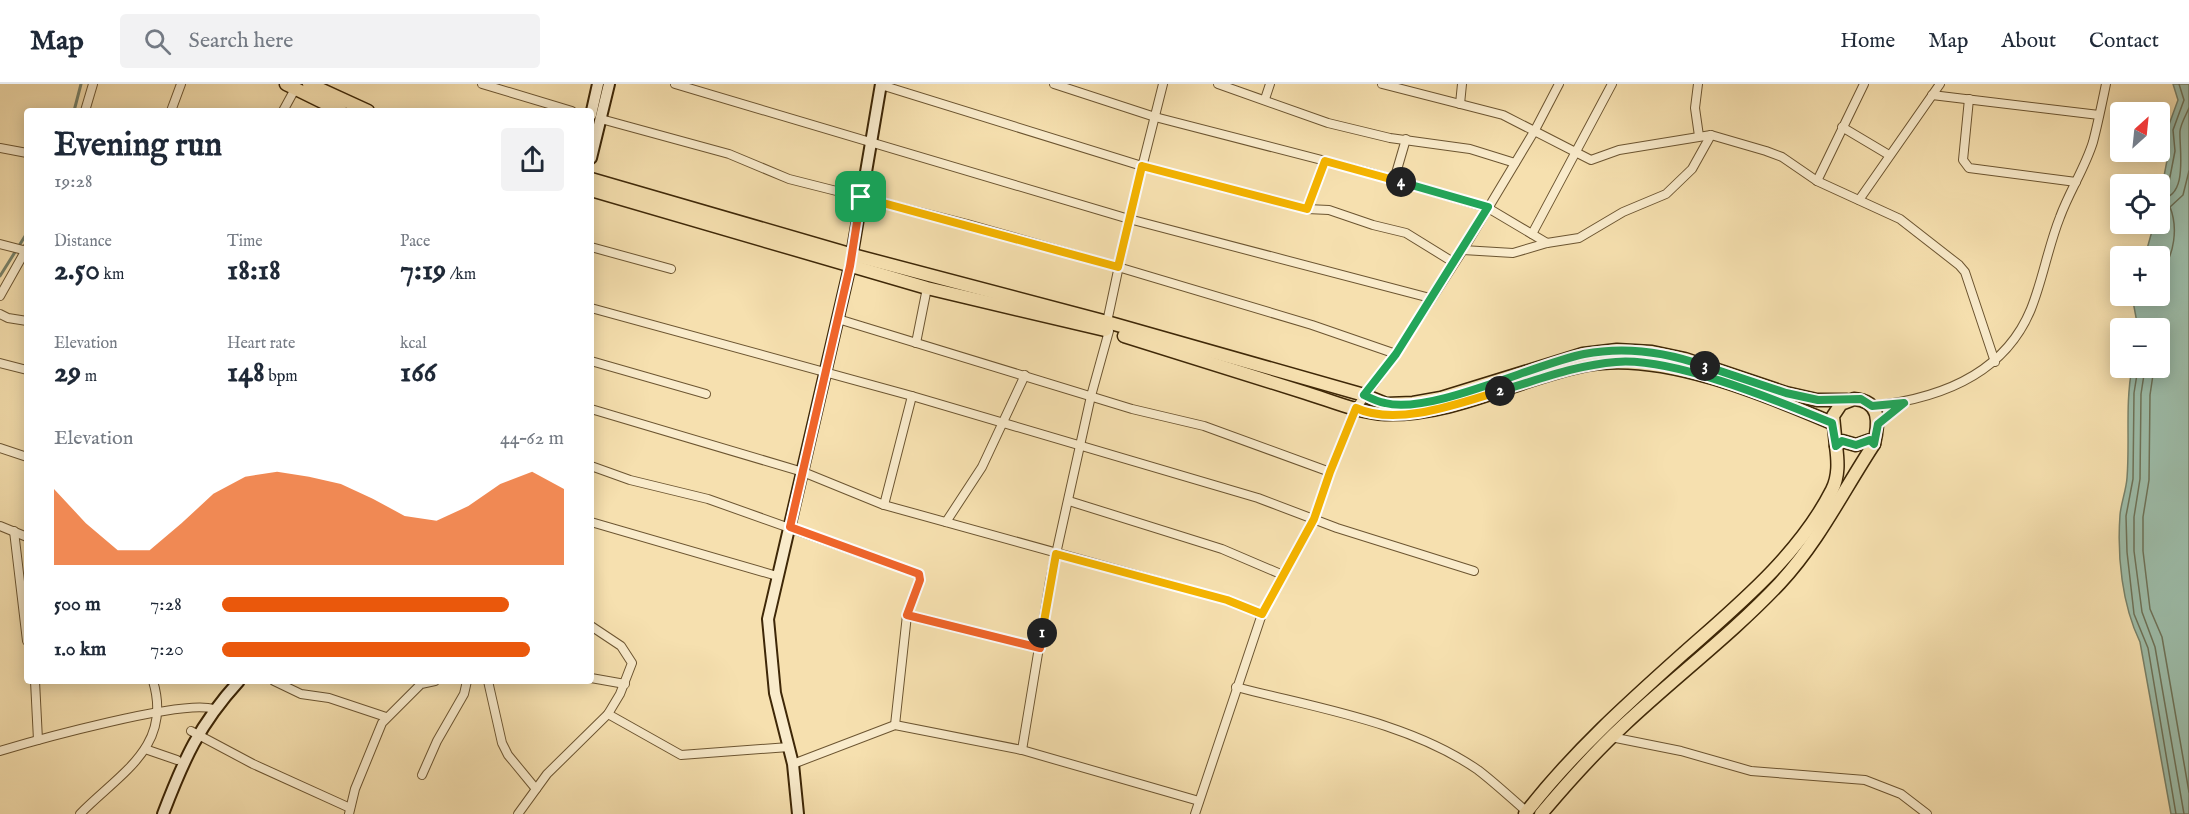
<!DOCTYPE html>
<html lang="en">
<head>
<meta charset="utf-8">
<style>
  body { margin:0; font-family:"IM FELL English",serif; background:#f2f2f3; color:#1f2937; height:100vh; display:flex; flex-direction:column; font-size:22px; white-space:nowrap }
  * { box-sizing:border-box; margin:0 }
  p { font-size:20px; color:#747a83 }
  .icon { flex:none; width:33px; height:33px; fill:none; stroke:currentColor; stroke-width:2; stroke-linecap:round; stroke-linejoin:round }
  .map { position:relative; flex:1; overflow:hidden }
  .drawer { position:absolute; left:24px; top:24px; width:570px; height:576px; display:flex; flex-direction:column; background:#fff; border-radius:6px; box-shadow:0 3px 15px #0003 }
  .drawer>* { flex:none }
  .needle { width:39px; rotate:27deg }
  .controls { position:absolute; left:2110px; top:18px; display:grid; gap:12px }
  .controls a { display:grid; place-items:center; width:60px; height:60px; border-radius:6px; background:#fff; box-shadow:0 3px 15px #0003; font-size:30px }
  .pin { position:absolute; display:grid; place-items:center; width:51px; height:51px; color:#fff; margin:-26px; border-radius:12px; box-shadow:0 3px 9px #0006 }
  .km { position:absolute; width:30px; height:30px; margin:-15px; border-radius:50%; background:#222; color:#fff; font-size:16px; line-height:30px; text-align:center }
  .round { display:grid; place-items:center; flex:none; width:63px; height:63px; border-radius:6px; background:#f2f2f3 }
  .summary { display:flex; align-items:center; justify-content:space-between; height:102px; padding:0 30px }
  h1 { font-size:33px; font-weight:700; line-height:45px }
  .figures { display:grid; grid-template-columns:repeat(3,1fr); gap:9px; height:102px; padding:6px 30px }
  .figures div { display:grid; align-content:center }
  .figures b { font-size:30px; font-weight:700 }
  .figures small { font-size:16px; font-weight:400 }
  .figures p { font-size:16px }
  .chart { height:168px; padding:12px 30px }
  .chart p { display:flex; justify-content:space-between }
  .chart svg { width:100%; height:108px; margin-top:6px; fill:#ea580c; opacity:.7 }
  ul { padding:0 30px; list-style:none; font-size:20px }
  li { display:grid; grid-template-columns:96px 72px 1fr; align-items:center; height:45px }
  li i { height:15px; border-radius:8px; background:#ea580c }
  header { display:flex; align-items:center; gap:36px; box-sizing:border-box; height:84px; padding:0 30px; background:#fff; border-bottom:2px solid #e0e1e3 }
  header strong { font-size:28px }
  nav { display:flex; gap:33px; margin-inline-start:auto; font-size:21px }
  .search { width:420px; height:54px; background:#f2f2f3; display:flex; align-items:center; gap:15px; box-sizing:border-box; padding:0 21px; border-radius:6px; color:#747a83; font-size:22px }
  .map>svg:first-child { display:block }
  .water { fill:#9dbdaa; stroke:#778169; stroke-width:1.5 }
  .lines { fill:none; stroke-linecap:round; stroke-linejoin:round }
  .shore { stroke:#6e7258; stroke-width:1.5 }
  .stream { stroke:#778169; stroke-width:3 }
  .street-casing { stroke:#6c5531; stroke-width:10 }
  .secondary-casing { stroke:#3e2707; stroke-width:14 }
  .primary-casing { stroke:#3e2707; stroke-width:15 }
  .street { stroke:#f9ebcb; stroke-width:8 }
  .secondary { stroke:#f9ebcb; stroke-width:10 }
  .primary { stroke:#f6e0af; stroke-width:12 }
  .split-1-casing { stroke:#fff; stroke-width:12 }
  .split-2-casing { stroke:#fff; stroke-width:12 }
  .split-3-casing { stroke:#fff; stroke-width:12 }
  .split-4-casing { stroke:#fff; stroke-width:12 }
  .split-5-casing { stroke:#fff; stroke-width:12 }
  .split-1 { stroke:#f0652b; stroke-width:8 }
  .split-2 { stroke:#f5b400; stroke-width:8 }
  .split-3 { stroke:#22a559; stroke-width:8 }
  .split-4 { stroke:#22a559; stroke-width:8 }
  .split-5 { stroke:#f5b400; stroke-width:8 }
</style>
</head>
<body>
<header>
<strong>Map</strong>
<div class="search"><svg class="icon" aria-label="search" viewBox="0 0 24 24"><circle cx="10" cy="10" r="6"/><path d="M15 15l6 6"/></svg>Search here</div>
<nav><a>Home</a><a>Map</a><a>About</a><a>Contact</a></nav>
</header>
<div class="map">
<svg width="2189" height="730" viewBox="0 0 2189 730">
  <rect width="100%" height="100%" fill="#f6e0af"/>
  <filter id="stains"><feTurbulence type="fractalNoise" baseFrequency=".00333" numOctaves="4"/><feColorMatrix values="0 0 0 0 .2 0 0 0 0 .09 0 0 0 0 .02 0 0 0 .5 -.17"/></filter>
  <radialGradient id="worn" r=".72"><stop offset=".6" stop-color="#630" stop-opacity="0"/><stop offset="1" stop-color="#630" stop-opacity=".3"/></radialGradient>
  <path class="water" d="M2173,0H2189V730H2171L2140,558C2122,521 2117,472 2120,431C2121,419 2126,407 2127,394C2130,357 2125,321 2132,284H2160V244H2138L2132,212H2160V172H2145L2154,140H2160V113L2169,66L2167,46L2178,16Z"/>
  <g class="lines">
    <g class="shore">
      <polyline points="2160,107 2168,103 2175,67 2173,46 2184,16 2179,0"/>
      <path d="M2160,115C2189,113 2179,65 2180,47C2181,39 2186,31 2189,24"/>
      <path d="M2160,189C2175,171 2178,143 2170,123L2183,111L2189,87"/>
      <polyline points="2138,284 2134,309 2133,395 2126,432 2127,468 2134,530 2148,564 2176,730"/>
      <polyline points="2145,284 2141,310 2140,395 2134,433 2134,467 2142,528 2155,563 2184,730"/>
      <polyline points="2154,284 2150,311 2149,396 2143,433 2143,467 2150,525 2162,553 2189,708"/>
    </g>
    <g class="stream">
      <polyline points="74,27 81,0"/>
      <polyline points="0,192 27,149"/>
    </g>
    <defs>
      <g id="street">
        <polyline points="482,0 572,27"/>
        <polyline points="675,0 1129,135 1430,214"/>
        <polyline points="1054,0 1155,33 1368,88 1488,124 1547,159"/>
        <polyline points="1218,0 1328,39 1390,54 1470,65 1515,79"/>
        <polyline points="1382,0 1503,31 1591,76 1619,66 1711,51 1766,67 1782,73 1817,97 1900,135 1959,181 1965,188 1995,278"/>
        <polyline points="1698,0 1695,24 1699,52"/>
        <polyline points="881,1 1142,82 1307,125 1329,126 1373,141 1406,149 1453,178"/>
        <polyline points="1932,11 2099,31"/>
        <polyline points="1265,15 1270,0"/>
        <polyline points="1969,15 1963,76 1969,84 2076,98"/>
        <polyline points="1460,20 1462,0"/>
        <polyline points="85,27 93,0"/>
        <polyline points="171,27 181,0"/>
        <polyline points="283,27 295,5"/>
        <polyline points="601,35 729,70 789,95 967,140 1118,183 1312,241 1396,270"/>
        <polyline points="1842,43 1889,71"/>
        <polyline points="0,64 27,69"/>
        <polyline points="1394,96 1406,55"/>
        <polyline points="1817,97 1864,0"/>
        <polyline points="1859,116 1940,0"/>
        <polyline points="1307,125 1325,77"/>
        <polyline points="1532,150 1612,0"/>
        <polyline points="0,160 27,167"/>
        <polyline points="591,163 671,185"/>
        <polyline points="1463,166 1513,169 1547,159 1579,154 1623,128 1666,110 1692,85 1711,51"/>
        <polyline points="0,212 27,164"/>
        <polyline points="591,224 912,312 1258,414 1337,444 1474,487"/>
        <polyline points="0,230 8,234 27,237"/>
        <polyline points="838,235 1132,325 1204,342 1330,388"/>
        <polyline points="916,259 927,204"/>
        <polyline points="591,277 706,310"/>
        <polyline points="0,279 27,286"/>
        <path d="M1872,322C1938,315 2004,291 2031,225C2043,195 2048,163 2060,133C2069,108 2085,84 2093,58C2098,39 2102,19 2106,0"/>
        <polyline points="591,325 803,388 884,421 1227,516 1262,530"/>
        <polyline points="1878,340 1903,320"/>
        <polyline points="0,364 27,373"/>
        <polyline points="591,382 630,396 708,415 919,490 920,496 907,531 895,641"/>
        <polyline points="1069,417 1222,465 1283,491"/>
        <polyline points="884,421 912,312"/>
        <polyline points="591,438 777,492"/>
        <polyline points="946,438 982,383 1025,291"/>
        <polyline points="0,442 27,453"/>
        <polyline points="14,447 27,557"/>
        <polyline points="907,531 1040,564"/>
        <polyline points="591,594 625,600"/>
        <polyline points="35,597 38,656"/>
        <polyline points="274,597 301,610 329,614 386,633"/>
        <polyline points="488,597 502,659 508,671 536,705"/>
        <path d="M1236,603C1316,624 1409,638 1478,686C1495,699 1511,714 1527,728"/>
        <polyline points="608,630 681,671 789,663"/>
        <polyline points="191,647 253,680 350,724"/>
        <polyline points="1611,653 1681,667 1751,687 1865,696 1901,710 1927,730"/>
        <polyline points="145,665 177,676"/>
        <polyline points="1022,666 1050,497 1091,312 1109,247 1107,238 1129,135 1163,0"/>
        <path d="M0,667C36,656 184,615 213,625"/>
        <polyline points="793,680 895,641 1022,666 1199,717"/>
        <polyline points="422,691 437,657 464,610 467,597"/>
        <path d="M80,730C119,690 173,663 153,597"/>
        <polyline points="349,730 355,705 382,639 421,600 435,597"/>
        <polyline points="518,730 547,690 608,630 620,610 632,579 621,562 591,542"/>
        <polyline points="1195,730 1262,530 1314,435 1330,388 1356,324 1396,270 1463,166 1535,46 1559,0"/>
      </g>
      <g id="secondary">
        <polyline points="591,31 598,0"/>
        <polyline points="591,74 609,0"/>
        <path d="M163,730C184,675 199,641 239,597"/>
        <polyline points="798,730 793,680 775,609 768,535 850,182 881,0"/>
      </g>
      <g id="primary">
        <polyline points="286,0 341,27"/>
        <polyline points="309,0 368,27"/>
        <polyline points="591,95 853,171 1107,238 1364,311 1386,320 1413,319 1441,314 1583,270 1617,266 1652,268 1685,275 1786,309 1817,316 1847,316"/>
        <polyline points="591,106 927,204 1105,246"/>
        <path d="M1124,252C1185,271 1246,290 1306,309C1332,317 1359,329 1385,330C1456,332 1519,294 1587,281C1661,267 1764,310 1832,339"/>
        <path d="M1854,315C1881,317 1879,339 1874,360L1870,356L1856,361L1842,357L1836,362L1833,332L1841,320Z"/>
        <path d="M1525,730C1572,669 1628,619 1685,568C1738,521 1799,471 1832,406C1839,392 1838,377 1836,362"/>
        <path d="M1541,730C1568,698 1595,668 1625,640C1676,592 1732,550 1780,499C1819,457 1843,407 1874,360"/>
      </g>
    </defs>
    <use href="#street" class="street-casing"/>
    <use href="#secondary" class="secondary-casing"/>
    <use href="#primary" class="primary-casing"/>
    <use href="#street" class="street"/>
    <use href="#secondary" class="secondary"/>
    <use href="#primary" class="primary"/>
  </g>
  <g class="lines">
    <defs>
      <polyline id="split-1" points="861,113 850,182 790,443 919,490 920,496 907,531 1040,564 1042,549"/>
      <path id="split-2" d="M1042,549L1056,470L1227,516L1262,530L1314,435L1330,388L1356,324C1397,343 1460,319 1500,307"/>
      <path id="split-3" d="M1500,307C1538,296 1576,281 1616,278C1673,273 1778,317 1832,339L1836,362L1842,357L1856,361L1870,356L1874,360L1878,340L1904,319L1872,322L1861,315L1818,316L1786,309L1705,282"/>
      <path id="split-4" d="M1401,98L1488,123L1396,270L1364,311C1370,314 1378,318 1385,319C1431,331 1534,280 1584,270C1625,262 1666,268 1705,282"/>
      <polyline id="split-5" points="861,113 1118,183 1142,82 1307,125 1325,77 1401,98"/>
    </defs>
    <use href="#split-1" class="split-1-casing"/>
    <use href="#split-2" class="split-2-casing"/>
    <use href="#split-3" class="split-3-casing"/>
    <use href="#split-4" class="split-4-casing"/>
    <use href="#split-5" class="split-5-casing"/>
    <use href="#split-1" class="split-1"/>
    <use href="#split-2" class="split-2"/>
    <use href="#split-3" class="split-3"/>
    <use href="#split-4" class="split-4"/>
    <use href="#split-5" class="split-5"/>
  </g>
  <rect width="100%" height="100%" filter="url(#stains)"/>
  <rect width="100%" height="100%" fill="url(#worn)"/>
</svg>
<div class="controls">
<a><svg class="needle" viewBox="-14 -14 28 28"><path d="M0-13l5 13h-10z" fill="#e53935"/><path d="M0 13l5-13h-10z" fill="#747a83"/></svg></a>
<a><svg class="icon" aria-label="locate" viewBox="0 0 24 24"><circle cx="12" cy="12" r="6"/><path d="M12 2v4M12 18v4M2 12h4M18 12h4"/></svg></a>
<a>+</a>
<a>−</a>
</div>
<div class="pin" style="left:861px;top:113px;background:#1e9e55"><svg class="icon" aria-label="arrive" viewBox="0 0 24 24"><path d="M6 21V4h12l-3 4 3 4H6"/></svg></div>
<b class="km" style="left:1042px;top:549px">1</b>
<b class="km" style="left:1500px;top:307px">2</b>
<b class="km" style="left:1705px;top:282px">3</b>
<b class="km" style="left:1401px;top:98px">4</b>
<section class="drawer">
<div class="summary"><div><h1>Evening run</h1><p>19:28</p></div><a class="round"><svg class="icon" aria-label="share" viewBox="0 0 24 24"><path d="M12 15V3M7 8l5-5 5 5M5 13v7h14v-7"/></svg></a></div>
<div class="figures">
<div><p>Distance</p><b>2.50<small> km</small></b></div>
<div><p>Time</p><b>18:18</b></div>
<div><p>Pace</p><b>7:19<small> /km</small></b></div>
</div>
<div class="figures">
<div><p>Elevation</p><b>29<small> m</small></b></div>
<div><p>Heart rate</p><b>148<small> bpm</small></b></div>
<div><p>kcal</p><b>166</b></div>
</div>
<div class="chart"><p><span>Elevation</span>44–62 m</p>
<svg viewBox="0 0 160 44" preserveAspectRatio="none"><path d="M0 44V13L10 27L20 38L30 38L40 27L50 15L60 8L70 6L80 8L90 11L100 17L110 24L120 26L130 20L140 11L150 6L160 13V44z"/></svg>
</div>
<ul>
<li><b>500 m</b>7:28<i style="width:84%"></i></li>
<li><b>1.0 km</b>7:20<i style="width:90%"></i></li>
</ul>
</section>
</div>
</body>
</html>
